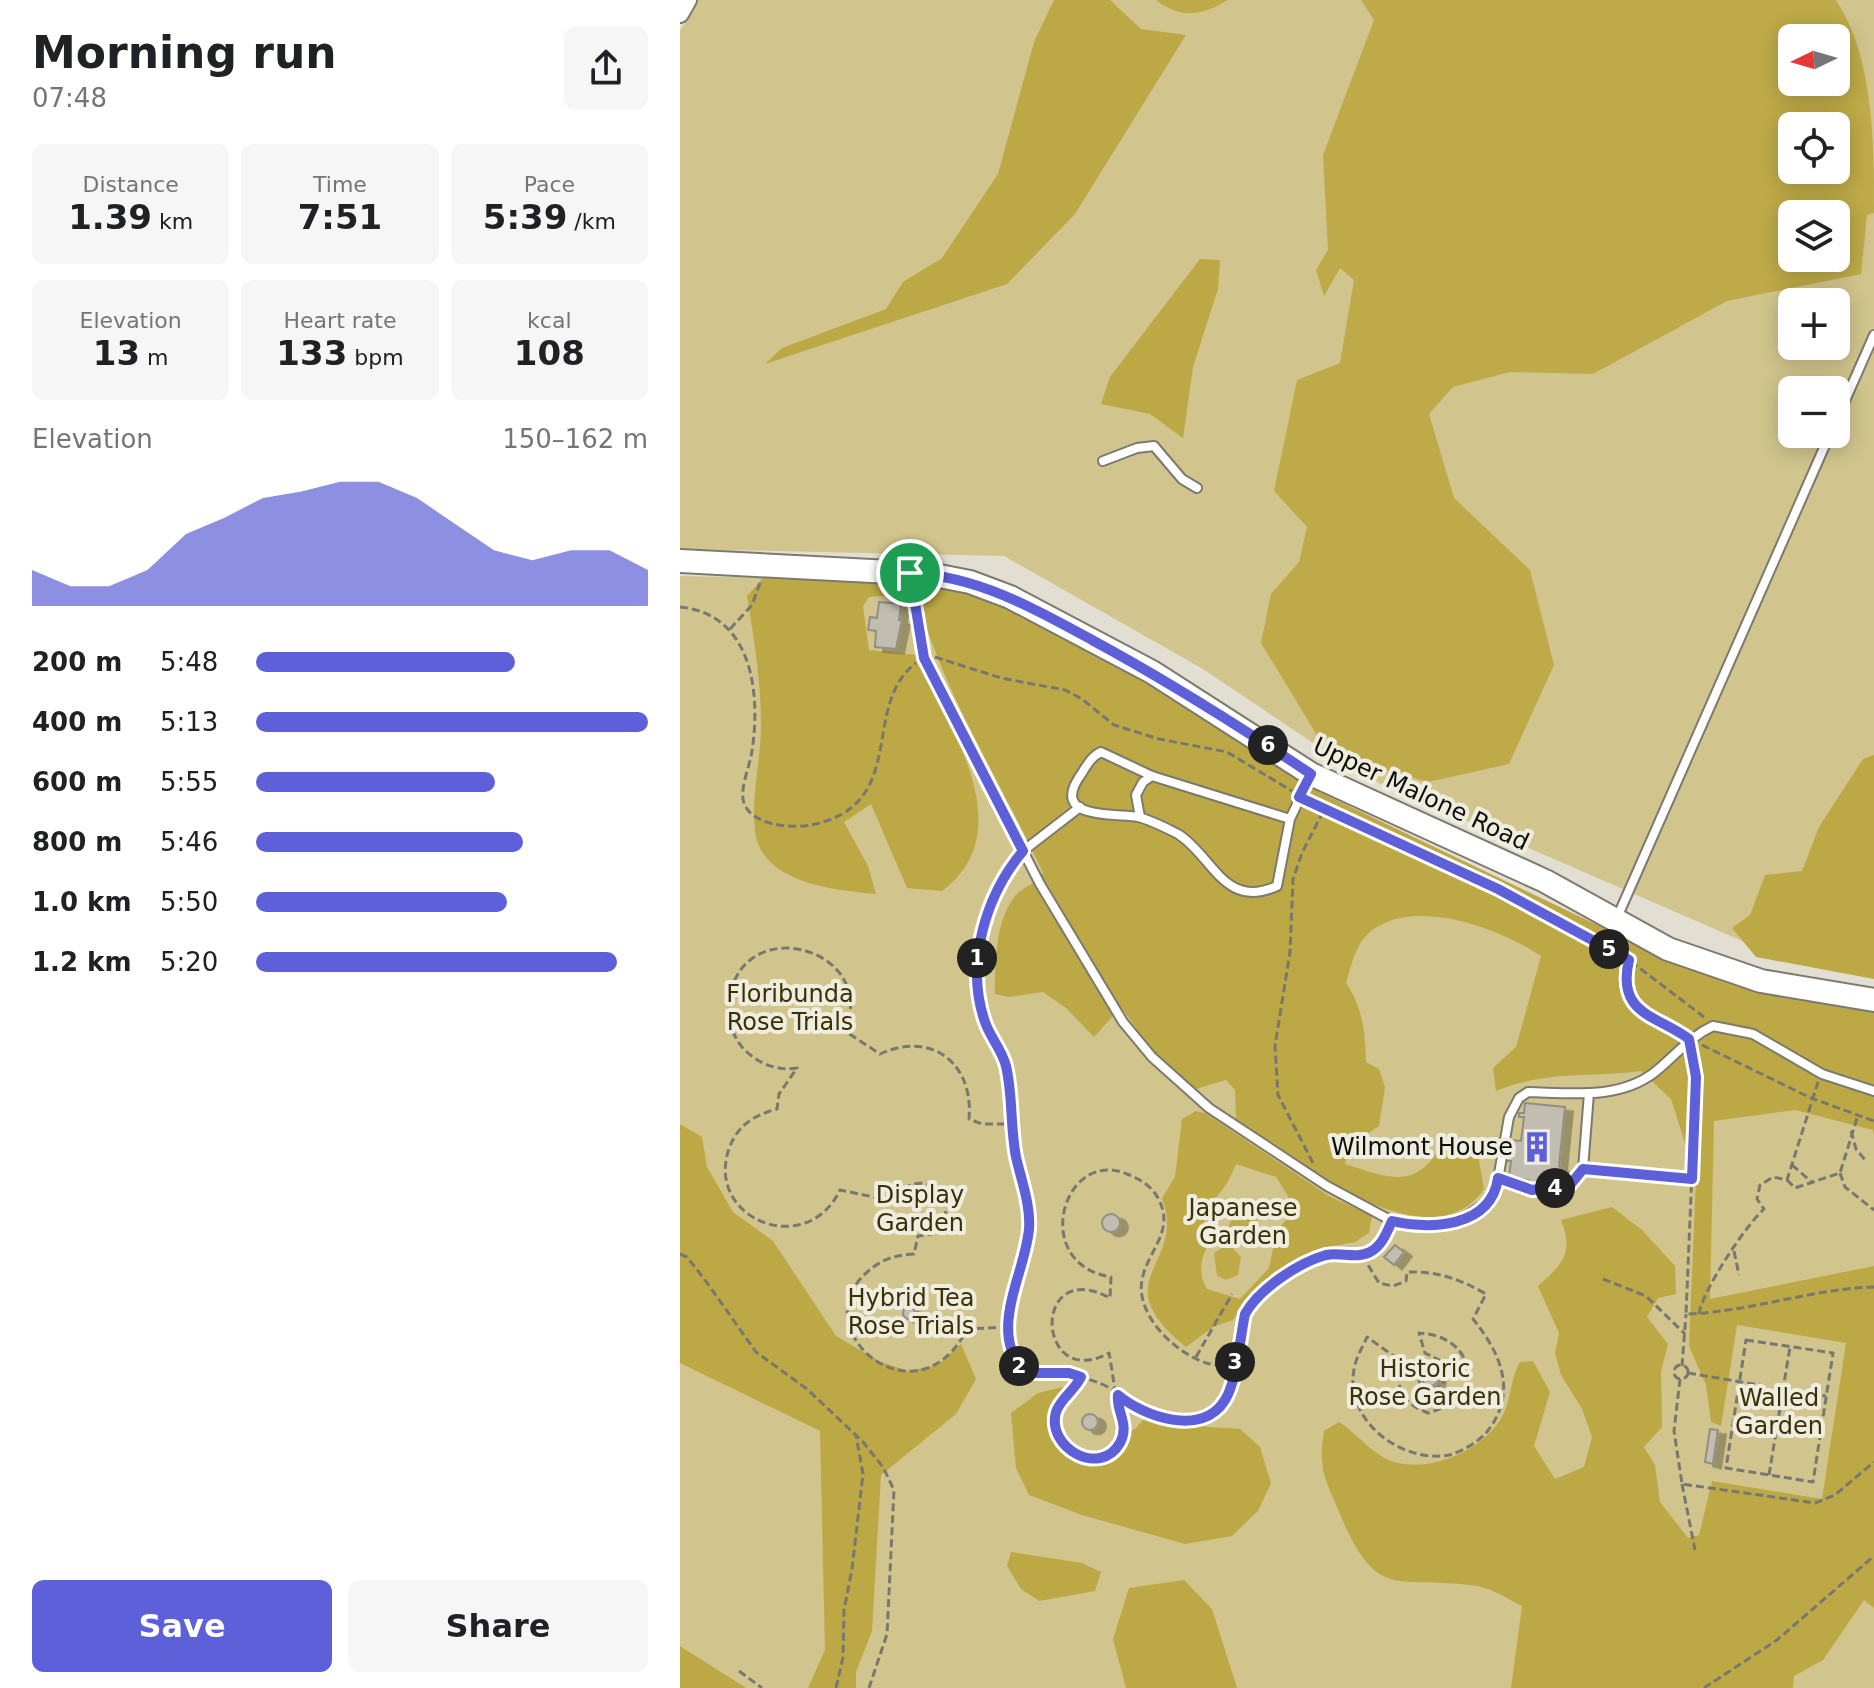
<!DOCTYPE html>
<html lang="en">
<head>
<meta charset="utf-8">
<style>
  body { margin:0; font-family:"DejaVu Sans",sans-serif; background:#f6f6f6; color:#202124; height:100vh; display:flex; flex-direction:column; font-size:30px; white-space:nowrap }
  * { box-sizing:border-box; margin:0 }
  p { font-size:26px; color:#757577 }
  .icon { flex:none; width:44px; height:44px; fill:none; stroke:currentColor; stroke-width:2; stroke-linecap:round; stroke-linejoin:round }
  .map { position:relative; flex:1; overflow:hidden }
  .details { display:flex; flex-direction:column; background:#fff; width:680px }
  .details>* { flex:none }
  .needle { width:52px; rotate:265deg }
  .tools { position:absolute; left:1098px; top:24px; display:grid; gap:16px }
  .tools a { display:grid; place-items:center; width:72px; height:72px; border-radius:12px; background:#fff; box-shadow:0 4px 20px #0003; font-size:40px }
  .pin { position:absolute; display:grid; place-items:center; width:68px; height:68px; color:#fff; margin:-34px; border:4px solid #fff; border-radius:50%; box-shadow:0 2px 8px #0007 }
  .km { position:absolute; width:40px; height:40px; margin:-20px; border-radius:50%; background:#222; color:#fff; font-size:22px; line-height:40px; text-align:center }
  .round { display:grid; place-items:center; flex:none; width:84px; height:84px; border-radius:12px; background:#f6f6f6 }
  .head { display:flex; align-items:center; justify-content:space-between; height:136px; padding:0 32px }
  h1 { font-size:44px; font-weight:700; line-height:60px }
  .stats { display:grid; grid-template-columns:repeat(3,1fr); gap:12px; height:136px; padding:8px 32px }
  .stats div { display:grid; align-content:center; border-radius:12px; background:#f6f6f6; text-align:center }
  .stats b { font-size:34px; font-weight:700 }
  .stats small { font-size:22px; font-weight:400 }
  .stats p { font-size:22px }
  .chart { height:224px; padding:16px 32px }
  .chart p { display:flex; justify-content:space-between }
  .chart svg { width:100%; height:144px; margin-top:8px; fill:#5d60d8; opacity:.7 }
  .cta { display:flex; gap:16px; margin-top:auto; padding:16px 32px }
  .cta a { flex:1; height:92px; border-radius:12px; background:#5d60d8; color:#fff; font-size:32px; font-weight:700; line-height:92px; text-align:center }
  .cta a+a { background:#f6f6f6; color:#202124 }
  ul { padding:0 32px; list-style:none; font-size:26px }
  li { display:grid; grid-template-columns:128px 96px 1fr; align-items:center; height:60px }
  li i { height:20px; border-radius:10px; background:#5d60d8 }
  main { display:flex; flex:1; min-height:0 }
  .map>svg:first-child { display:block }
  .green { fill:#d1c58d; fill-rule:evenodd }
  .forest { fill:#bca845; fill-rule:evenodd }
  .water { fill:#beaa48; fill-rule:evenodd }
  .building { fill:#c1beb1; stroke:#918e82; stroke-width:2; filter:url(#shadow) }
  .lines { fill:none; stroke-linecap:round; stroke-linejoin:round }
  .service-casing { stroke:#7c7a6e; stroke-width:12 }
  .minor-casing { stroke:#7c7a6e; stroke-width:20 }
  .secondary-casing { stroke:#7c7a6e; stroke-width:26 }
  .path { stroke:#79786f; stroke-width:3; stroke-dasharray:8 4; stroke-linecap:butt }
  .service { stroke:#fff; stroke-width:8 }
  .minor { stroke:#fff; stroke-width:16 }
  .secondary { stroke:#fff; stroke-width:22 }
  .route-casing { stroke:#fff; stroke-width:16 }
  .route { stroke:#5d60d8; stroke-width:10 }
  .labels { text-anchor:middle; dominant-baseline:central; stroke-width:8; stroke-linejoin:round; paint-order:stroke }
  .street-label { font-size:24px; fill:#0e0e09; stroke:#efeddf }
  .park-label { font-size:24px; fill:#3a3206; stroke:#efeddf }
  .poi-label { font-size:24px; fill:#0e0e09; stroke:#efeddf; text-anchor:end }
</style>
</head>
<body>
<main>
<section class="details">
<div class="head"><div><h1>Morning run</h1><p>07:48</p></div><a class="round"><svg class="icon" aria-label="share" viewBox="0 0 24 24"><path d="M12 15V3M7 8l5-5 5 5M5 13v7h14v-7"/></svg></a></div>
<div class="stats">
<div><p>Distance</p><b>1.39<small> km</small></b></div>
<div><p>Time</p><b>7:51</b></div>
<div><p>Pace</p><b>5:39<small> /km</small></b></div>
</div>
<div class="stats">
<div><p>Elevation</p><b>13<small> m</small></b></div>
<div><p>Heart rate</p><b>133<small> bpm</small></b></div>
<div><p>kcal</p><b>108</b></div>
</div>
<div class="chart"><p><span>Elevation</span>150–162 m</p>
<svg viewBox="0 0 160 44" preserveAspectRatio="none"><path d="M0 44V33L10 38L20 38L30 33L40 22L50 17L60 11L70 9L80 6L90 6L100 11L110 19L120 27L130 30L140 27L150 27L160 33V44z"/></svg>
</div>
<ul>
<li><b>200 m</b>5:48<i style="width:66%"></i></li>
<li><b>400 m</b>5:13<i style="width:100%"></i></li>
<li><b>600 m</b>5:55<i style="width:61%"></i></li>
<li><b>800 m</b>5:46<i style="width:68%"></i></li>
<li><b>1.0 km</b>5:50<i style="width:64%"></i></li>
<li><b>1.2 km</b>5:20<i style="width:92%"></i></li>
</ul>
<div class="cta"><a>Save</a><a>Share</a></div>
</section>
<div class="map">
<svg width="1194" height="1688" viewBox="0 0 1194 1688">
  <defs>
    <filter id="shadow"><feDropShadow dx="8" dy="4.5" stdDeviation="0" flood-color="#0004"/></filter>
  </defs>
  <rect width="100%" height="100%" fill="#e2dfd2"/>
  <g class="green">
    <path d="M17,0H1194V966L1076,947L681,775L523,669L324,556L0,549V31ZM1112,38H1156V82H1112ZM1112,126H1156V170H1112ZM1112,214H1156V258H1112ZM1112,302H1156V346H1112ZM1112,390H1156V434H1112Z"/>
    <polygon points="0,576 248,581 541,727 627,786 984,957 1194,1007 1194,1688 0,1688"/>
  </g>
  <g class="forest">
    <polygon points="374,0 430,0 461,29 506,35 395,214 327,284 85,364 102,348 206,309 223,282 262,258 318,174 354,42"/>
    <polygon points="520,259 540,260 538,289 513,367 503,438 470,414 421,404 430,377"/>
    <path d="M83,578L215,580V595L189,597L183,606L189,650L237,655C268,724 343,831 262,891L227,888L191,804L164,822L188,866L196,894C157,890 80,884 75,830C71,796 81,759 81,725C81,682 74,638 67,596Z"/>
    <path d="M233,581L289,590L327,606L467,681L627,786L984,957L1194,1007V1136L1193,1130L1115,1110L1034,1121L1030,1299L1194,1266V1608L1184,1600L1143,1660L1114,1676L1113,1688H831L842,1606C829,1600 812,1588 797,1586C718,1574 698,1605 660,1514C645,1478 638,1470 644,1431L659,1422C674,1432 684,1444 698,1454C735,1481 804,1453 823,1415C832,1397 830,1379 840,1362L853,1361L870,1392L854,1446L875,1479L904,1467L912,1437L902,1409L881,1375L875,1353L879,1333L858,1286C883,1264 894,1253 881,1220L932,1207L962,1230L995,1266L996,1294L978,1298L967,1317L988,1344L981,1371L982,1427L964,1447L975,1465L980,1502L1008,1538L1019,1535L1032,1481L1142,1499L1166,1343L1057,1325L1041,1426L1031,1422L1026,1385L1009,1346L1016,1178L991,1099L961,1071C907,1078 868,1070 816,1091L813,1068L836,1047L861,956C820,928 725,892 684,938C675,949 670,969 666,983C683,1008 685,1032 686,1062L699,1069L705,1087L699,1126L669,1146L665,1164C703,1176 735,1191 758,1150L798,1154L804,1189C749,1269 611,1156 556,1120L555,1090L546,1080L516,1089L476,1056L441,1007L414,1037L386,1008L363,992L329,997L315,994C315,964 315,921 335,896C343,886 355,886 363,873C319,777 257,684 233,581Z"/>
    <polygon points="1194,755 1194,979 1076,957 1052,928 1070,915 1085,875 1122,871 1139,827 1183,759"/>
    <path d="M516,1111L525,1113L649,1196L692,1216L689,1233L675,1242L639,1249L606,1268L573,1294L553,1320L533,1327L506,1347C421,1278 508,1267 482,1198L495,1177L502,1119ZM556,1164L596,1177L608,1196L607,1219L597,1230L589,1268L560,1299L527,1289C516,1270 522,1256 532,1237L519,1210C540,1197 547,1186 556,1164Z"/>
    <polygon points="0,1124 22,1137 27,1167 53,1212 93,1241 156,1336 199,1361 228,1371 258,1365 281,1344 296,1379 276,1414 201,1475 192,1631 176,1672 176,1688 128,1688 145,1650 140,1431 0,1363"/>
    <polygon points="391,1385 382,1411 380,1432 385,1442 401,1455 423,1455 432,1450 444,1433 455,1429 468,1414 528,1427 560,1429 580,1447 591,1483 578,1511 552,1536 505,1544 402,1515 349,1495 336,1468 331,1413 358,1393"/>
    <polygon points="331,1552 402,1563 421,1572 415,1591 359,1601 341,1589 327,1566"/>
    <polygon points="504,1580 532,1609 557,1688 446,1688 433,1639 449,1588"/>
    <polygon points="0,1646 66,1688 0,1688"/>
  </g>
  <g class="water">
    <path d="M476,0H548C523,15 502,20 476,0Z"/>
    <path d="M681,0H1156C1194,58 1194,142 1194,213L1187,215L1181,274L1047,301L913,374L830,372L773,387L749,414L774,498L850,570L874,665L829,764L748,782L690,766L638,737L581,643L591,594L619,562L627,527L594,491L617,380L660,363L674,280L660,268L644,296L636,270L648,250L643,155L694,20ZM1112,38H1156V82H1112ZM1112,126H1156V170H1112ZM1156,214V258H1112V214Z"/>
    <path d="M574,1211L578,1216L574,1230L554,1235L552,1247L561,1257L558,1275L546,1280L537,1276L534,1253L547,1244C550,1221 546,1216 574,1211Z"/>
  </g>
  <g class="building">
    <polygon points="199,602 221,604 219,620 222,620 216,649 195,647 196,631 188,630 190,617 197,618"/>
    <polygon points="845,1103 885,1107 879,1166 886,1172 881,1184 863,1182 855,1185 848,1180 829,1178 831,1161 826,1161 827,1153 832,1154 833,1140 841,1141 844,1117 839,1117 839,1113 844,1113"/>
    <circle cx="431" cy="1223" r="9"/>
    <polygon points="715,1245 724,1252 714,1265 704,1257"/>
    <circle cx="229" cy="1313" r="6"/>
    <circle cx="750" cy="1378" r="8"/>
    <circle cx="410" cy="1422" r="8"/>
    <polygon points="1030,1429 1038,1430 1033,1464 1025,1462"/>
  </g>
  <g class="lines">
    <defs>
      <g id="service">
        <polyline points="1156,421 1194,335"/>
        <polyline points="423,461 457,448 474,446 502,479 517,488"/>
        <path d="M230,574L244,658L360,884L443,1022L472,1057L529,1108L647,1186L712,1221L753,1226L774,1224L806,1203L817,1185L829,1117L839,1098L848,1092C891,1093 939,1100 975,1072C995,1056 1009,1037 1033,1026L1073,1034L1142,1074L1194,1091"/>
        <polyline points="460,817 456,795 463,782 472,776"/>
        <path d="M610,819L472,776L421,752C410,757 405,769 398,779C372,821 440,813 458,817C471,820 486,828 498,834C533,856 544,910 597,886L610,819L630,777"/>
        <polyline points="343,851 400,807"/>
        <polyline points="936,920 1150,434"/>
        <polyline points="903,1169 909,1093"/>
      </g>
      <polyline id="minor" points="0,14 8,0"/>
      <polyline id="secondary" points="0,561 249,574 290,582 330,597 472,672 631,774 865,881 988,949 1081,981 1194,1000"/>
    </defs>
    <use href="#service" class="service-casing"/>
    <use href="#minor" class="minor-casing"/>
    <use href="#secondary" class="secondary-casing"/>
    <g class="path">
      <path d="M0,607C72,614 81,692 72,751C70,766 61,784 63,799C67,825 110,829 131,825C231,805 179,706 236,663"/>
      <polyline points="50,629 72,605 80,583"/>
      <polyline points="255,657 321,678 385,690 402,699 434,725 479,739 547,752 612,791"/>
      <polyline points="629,801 900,931 949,960 1024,1017"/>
      <path d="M336,860C304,906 286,967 305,1022C310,1037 322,1050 326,1066C333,1096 330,1126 336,1156C340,1178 351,1206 349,1228C345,1276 306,1332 346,1373C373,1375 398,1373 424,1385C455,1400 462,1423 506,1420C573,1415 543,1342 571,1303C582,1288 629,1259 648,1255C663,1252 677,1257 691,1252L708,1230"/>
      <path d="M948,962C939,1002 969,1021 1002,1033"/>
      <polyline points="1022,1045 1131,1098 1194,1121"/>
      <path d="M1013,1053L1016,1077L1006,1314C1070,1312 1130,1289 1194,1287"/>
      <polyline points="1171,1131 1176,1149 1186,1161"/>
      <polyline points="633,1163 598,1095 595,1046 610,952 613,879 622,853 645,808"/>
      <polyline points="1112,1165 1133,1183"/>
      <polyline points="912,1170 1012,1179"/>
      <polyline points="1160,1173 1165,1187 1194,1210"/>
      <polyline points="1107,1180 1115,1188 1160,1173 1178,1115"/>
      <path d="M830,1182C851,1189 880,1197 896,1177"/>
      <polyline points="1054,1251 1059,1275"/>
      <polyline points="0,1254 7,1257 25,1280 76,1352 127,1389 183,1442 203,1467 214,1490 207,1634 189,1688"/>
      <path d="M682,1255L699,1283L713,1286L726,1281L727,1272C757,1271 780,1279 806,1294L793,1319C822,1355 838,1394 806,1433C798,1442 781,1452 769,1455C720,1464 661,1418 675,1365C677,1356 683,1346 687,1337L722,1362C714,1389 722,1403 748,1413L772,1405C804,1372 782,1335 739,1333L745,1353L761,1361L766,1375L762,1385L754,1390L745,1389L739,1381L741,1372L751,1378"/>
      <polyline points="923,1279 966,1296 1005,1334"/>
      <path d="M1019,1314C1022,1291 1066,1225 1084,1209L1077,1199L1080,1185L1093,1177L1107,1180L1138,1082"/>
      <path d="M328,1327L287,1329C238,1426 125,1333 184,1275C199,1260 214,1255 234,1254L238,1236L252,1234L265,1218C271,1182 231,1170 213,1201L160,1190C126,1261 22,1218 50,1146C59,1124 75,1115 97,1109L99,1094L117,1068C97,1072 75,1062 62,1047C50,1032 46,1013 50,995C67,911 199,950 165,1031L200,1054C252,1030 294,1064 289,1119L302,1124H329"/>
      <polygon points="1066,1340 1153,1353 1133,1482 1046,1468"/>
      <polyline points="516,1357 552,1294"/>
      <circle cx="1001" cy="1372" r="7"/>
      <polyline points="1002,1366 1006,1314"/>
      <polyline points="1008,1373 1085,1386"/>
      <path d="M401,1378C394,1392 377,1401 375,1419C372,1460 435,1475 443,1431C446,1419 439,1413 437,1402C434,1386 432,1369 429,1353C356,1393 350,1255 430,1298L431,1277C349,1264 383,1147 447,1174C460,1179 473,1187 479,1200C495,1231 467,1252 462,1280C455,1316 498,1356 530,1364C537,1366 547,1365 554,1365"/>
      <polyline points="1000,1379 994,1431 1002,1484 1135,1503 1155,1495 1194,1462"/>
      <polyline points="1095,1388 1146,1396"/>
      <polyline points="1089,1475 1110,1347"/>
      <polyline points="1002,1484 1015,1550"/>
      <polyline points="59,1671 82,1688"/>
      <polyline points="156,1688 163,1657 164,1610 172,1569 183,1474 176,1435"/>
      <polyline points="1024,1688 1097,1640 1194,1556"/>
    </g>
    <use href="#service" class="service"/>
    <use href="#minor" class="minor"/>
    <use href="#secondary" class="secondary"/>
  </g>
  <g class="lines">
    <defs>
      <path id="route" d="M230,573C297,576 354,608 412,640C488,681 559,726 631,774L619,797L818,889L949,960C936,1015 977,1015 1009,1039L1016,1077L1012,1179L903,1169L890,1185L852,1190L818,1178C811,1228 749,1230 712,1221C707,1232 702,1246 690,1252C677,1259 660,1252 646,1255C618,1263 579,1289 565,1314C560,1337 557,1381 545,1400C522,1438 463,1416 438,1395C436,1412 450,1424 440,1443C420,1478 366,1448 376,1412C380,1399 395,1390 401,1377L389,1373H346C306,1333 345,1275 349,1229C351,1206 341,1179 336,1157C330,1126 333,1096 326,1066C322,1050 310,1037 305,1022C285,965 305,896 343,851L244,658Z"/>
    </defs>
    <use href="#route" class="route-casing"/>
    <use href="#route" class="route"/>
  </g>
  <defs>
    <symbol id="building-bare" viewBox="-9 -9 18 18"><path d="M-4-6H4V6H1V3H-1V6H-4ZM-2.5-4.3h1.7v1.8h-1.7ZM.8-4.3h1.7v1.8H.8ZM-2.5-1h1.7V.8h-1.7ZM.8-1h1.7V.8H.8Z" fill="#5d60d8" stroke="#efeddf" stroke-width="2.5" paint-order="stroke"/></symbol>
  </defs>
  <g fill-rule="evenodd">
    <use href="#building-bare" x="835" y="1125" width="44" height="44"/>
  </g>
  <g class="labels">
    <g class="street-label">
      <text transform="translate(741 794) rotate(25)">Upper Malone Road</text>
    </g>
    <g class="park-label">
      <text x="110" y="994">Floribunda<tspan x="110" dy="28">Rose Trials</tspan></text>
      <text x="240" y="1195">Display<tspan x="240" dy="28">Garden</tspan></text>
      <text x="563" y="1208">Japanese<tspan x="563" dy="28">Garden</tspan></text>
      <text x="231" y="1298">Hybrid Tea<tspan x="231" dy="28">Rose Trials</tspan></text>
      <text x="745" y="1369">Historic<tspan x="745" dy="28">Rose Garden</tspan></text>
      <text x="1099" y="1398">Walled<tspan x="1099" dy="28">Garden</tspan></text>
    </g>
    <g class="poi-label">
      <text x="833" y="1147">Wilmont House</text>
    </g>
  </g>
</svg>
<div class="tools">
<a><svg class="needle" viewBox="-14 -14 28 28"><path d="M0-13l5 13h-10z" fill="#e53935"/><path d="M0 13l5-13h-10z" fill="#757577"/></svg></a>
<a><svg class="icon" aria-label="locate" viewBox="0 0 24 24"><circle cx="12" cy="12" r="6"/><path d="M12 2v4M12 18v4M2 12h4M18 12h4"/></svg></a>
<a><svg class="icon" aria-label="layers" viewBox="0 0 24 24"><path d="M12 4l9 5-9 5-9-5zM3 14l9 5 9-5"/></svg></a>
<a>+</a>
<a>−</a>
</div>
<div class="pin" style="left:230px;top:573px;background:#1e9e55"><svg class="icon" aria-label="arrive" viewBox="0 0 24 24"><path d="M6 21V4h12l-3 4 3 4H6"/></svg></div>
<b class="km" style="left:297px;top:958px">1</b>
<b class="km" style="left:339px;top:1366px">2</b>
<b class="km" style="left:555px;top:1362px">3</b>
<b class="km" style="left:875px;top:1188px">4</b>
<b class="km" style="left:929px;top:949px">5</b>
<b class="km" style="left:588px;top:745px">6</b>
</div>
</main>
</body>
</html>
